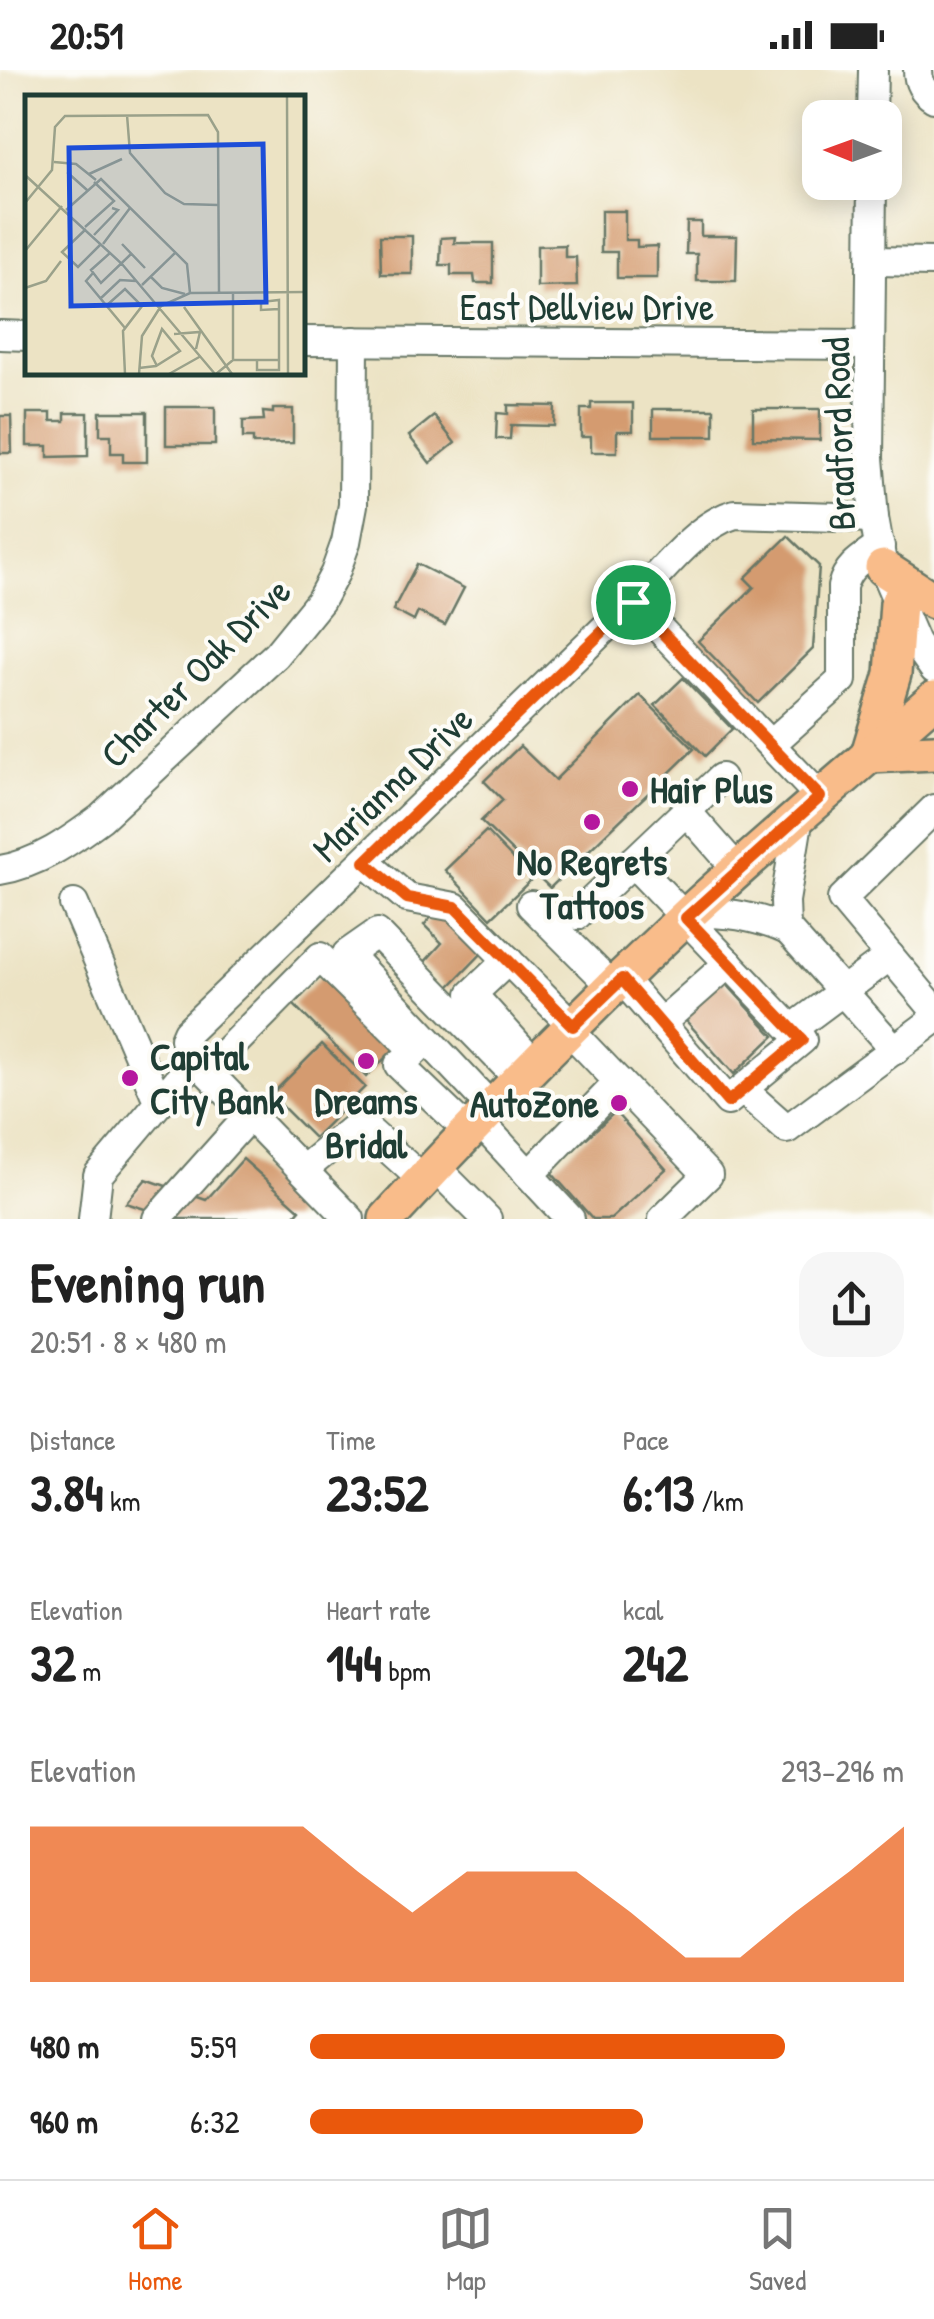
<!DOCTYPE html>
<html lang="en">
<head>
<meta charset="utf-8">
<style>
  body { margin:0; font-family:"Patrick Hand",sans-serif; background:#f6f6f6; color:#222; height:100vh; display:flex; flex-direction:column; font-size:38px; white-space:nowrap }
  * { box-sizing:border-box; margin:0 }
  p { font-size:32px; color:#767676 }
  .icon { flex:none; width:55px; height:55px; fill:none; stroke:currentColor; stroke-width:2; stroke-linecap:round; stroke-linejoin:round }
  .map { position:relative; height:1149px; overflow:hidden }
  .sheet { display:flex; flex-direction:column; background:#fff; flex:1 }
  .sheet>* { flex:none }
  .needle { width:65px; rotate:271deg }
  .fabs { position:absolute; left:802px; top:30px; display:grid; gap:20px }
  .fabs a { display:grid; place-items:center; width:100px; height:100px; border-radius:20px; background:#fff; box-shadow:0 5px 25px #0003; font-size:50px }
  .pin { position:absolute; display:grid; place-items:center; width:85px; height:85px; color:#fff; margin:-42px; border:5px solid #fff; border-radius:50%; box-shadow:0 2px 10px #0007 }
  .round { display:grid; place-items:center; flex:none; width:105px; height:105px; border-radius:30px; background:#f6f6f6 }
  .summary { display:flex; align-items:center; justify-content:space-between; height:170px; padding:0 30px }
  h1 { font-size:55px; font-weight:700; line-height:75px }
  .metrics { display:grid; grid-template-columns:repeat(3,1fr); gap:15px; height:170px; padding:10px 30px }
  .metrics div { display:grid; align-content:center }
  .metrics b { font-size:50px; font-weight:700 }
  .metrics small { font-size:28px; font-weight:400 }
  .metrics p { font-size:28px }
  .chart { height:280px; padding:20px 30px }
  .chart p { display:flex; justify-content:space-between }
  .chart svg { width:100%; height:180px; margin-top:10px; fill:#ea580c; opacity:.7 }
  ul { padding:0 30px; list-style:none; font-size:32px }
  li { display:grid; grid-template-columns:160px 120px 1fr; align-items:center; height:75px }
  li i { height:25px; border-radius:12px; background:#ea580c }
  .status { display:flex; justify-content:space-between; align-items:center; height:70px; padding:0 50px; background:#fff; direction:ltr }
  .status svg { height:28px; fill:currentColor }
  .tab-bar { display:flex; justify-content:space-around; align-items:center; height:140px; border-top:2px solid #e0e0e0; background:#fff; font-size:28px; color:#767676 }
  .tab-bar a { display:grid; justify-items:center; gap:5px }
  .tab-bar .on { color:#ea580c }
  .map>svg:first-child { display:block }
  .building { fill:#d49b70 }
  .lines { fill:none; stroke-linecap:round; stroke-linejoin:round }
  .minor-casing { stroke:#677766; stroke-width:32 }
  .major-casing { stroke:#677766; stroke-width:40 }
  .minor { stroke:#fff; stroke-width:28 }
  .major { stroke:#f9bc8a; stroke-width:35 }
  .route-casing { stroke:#fff; stroke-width:20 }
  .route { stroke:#ea580c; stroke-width:12 }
  .poi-dot { fill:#b5179e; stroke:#fdfcf7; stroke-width:4 }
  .labels { text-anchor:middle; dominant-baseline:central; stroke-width:8; stroke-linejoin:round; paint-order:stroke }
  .street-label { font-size:38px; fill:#1f3d34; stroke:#fdfcf7 }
  .poi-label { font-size:38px; font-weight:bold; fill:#1f3d34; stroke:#fdfcf7; text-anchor:start }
  .inset-road { fill:none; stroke:#9aa18a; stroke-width:2.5 }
  .view { fill:#1d4ed8; fill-opacity:0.15; stroke:#1d4ed8; stroke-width:5 }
  .inset-edge { fill:none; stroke:#1f3d34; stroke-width:5 }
</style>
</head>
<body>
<div class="status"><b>20:51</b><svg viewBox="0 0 49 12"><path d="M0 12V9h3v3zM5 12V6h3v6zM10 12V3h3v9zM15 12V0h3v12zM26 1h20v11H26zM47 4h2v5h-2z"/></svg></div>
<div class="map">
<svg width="934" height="1149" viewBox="0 0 934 1149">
  <rect width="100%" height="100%" fill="#fdfcf7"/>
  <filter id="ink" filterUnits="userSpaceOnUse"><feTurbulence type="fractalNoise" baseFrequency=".01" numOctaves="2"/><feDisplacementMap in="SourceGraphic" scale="20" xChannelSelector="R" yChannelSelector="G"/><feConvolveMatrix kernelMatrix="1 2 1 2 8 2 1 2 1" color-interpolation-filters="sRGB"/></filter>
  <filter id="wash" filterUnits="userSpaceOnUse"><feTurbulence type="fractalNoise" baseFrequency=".0048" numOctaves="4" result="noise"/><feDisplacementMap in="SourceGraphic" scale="40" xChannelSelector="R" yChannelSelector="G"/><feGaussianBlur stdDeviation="2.25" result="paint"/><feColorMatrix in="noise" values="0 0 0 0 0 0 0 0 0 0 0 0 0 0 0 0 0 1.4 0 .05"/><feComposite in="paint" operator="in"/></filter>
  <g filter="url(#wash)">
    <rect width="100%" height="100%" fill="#ece3c4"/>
    <g id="blocks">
      <g class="building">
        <polygon points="601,141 625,141 625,170 637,170 637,177 657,176 657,208 617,208 617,182 601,182"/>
        <polygon points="687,152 701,152 701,166 737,166 736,211 697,211 697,184 686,184"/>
        <polygon points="380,166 412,166 412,204 381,204"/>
        <polygon points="455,167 454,173 493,173 493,213 475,213 474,205 451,205 451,195 440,195 441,168"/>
        <polygon points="565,175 565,187 576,187 577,216 537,217 537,176"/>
        <polygon points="591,333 633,333 633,361 617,361 617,382 591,382 591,367 581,367 581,339 591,339"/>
        <polygon points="508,335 555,336 554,356 511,355 510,369 496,369 497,343 508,344"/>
        <rect x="166" y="337" width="49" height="38"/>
        <polygon points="273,339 293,339 293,373 253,374 253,368 243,368 243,351 264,350 263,342 273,343"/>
        <rect x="653" y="339" width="61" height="27"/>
        <polygon points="753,339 820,339 820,370 753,369"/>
        <polygon points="100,342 147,342 147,392 123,392 123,383 111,383 111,365 100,365"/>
        <polygon points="27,343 51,343 51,351 65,351 65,343 88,343 88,386 48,387 48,376 27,376"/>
        <polygon points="0,346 11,346 12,383 0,383"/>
        <polygon points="434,346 455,373 430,393 409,366"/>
        <polygon points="788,466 819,496 813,579 758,633 698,571 754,517 745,508"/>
        <polygon points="417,494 464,518 445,555 418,542 414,551 393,540"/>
        <polygon points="683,608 732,659 705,686 655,635"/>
        <polygon points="640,625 694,679 550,818 481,751 503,730 484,711 520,676 555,710"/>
        <polygon points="486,761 532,809 491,848 445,800"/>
        <polygon points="442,836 486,879 447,919 422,895 442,873 424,855"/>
        <polygon points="325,902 398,975 366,1007 293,934"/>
        <polygon points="721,908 774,966 734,1004 681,945"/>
        <polygon points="322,974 365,1017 314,1068 271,1025"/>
        <polygon points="615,1042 666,1099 611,1149 593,1149 550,1101"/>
        <polygon points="243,1089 300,1140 292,1149 176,1149 126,1133 146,1109 206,1130"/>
      </g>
    </g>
  </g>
  <g filter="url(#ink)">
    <use href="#blocks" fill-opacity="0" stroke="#677766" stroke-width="2.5"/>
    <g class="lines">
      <defs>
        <g id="minor">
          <path d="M918,0C918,13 923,21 934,28"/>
          <polyline points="872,48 873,0"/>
          <polyline points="872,112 869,388 874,448 883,498 915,572 934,599"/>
          <polyline points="872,191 934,192"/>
          <polyline points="0,265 28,266"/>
          <polyline points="302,271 870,275"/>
          <polyline points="633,531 820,727"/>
          <path d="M771,674L842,610V517C847,496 863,488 880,476"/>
          <polyline points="934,739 842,829 934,939"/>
          <polyline points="686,741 738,800"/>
          <polyline points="799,746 785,831 786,858 895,980"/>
          <polyline points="365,792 407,828 455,837 573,956"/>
          <path d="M0,800C38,794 70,771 101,748L276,585L320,531L335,503L346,472L353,435L354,271"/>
          <polyline points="74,834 159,1033"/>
          <polyline points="531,835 613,917"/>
          <path d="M691,842C731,844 750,844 787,860"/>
          <polyline points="577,845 721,708"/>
          <polyline points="508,890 472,924 535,994"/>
          <polyline points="622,909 728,1031 802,970 632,792"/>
          <polyline points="660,954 729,893"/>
          <polyline points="792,959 890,886"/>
          <polyline points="569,960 708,1105 663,1149"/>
          <polyline points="207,1001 320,887 415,981 399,995 469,1062"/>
          <polyline points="743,1020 787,1059 934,950"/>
          <polyline points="492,1038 347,884 377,863 519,1009"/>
          <polyline points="479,1051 570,1149"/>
          <polyline points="435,1097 487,1149"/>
          <polyline points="303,1100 360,1053 423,1110"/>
          <polyline points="529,1105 619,1012"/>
          <polyline points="93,1149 98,1105 196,989"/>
          <polyline points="157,1149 250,1045"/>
          <path d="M350,1149L186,980L184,969L187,962L633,531C662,502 696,455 735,444L874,448"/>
        </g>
        <g id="major">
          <polyline points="883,498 934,531"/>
          <polyline points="869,684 893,604 898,533"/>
          <polyline points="869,685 934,682"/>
          <path d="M387,1149C485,1042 587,939 693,840C772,768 854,699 934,629"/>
        </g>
      </defs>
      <use href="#minor" class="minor-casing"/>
      <use href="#major" class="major-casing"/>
      <use href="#minor" class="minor"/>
      <use href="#major" class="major"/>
    </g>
  </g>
  <g class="lines" filter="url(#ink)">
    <defs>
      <polygon id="route" points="633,532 820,727 686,848 802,970 728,1032 622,909 573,956 455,837 407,828 365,792"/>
    </defs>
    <use href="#route" class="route-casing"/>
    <use href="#route" class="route"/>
  </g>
  <g class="poi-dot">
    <circle cx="630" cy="719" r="10"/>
    <circle cx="592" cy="752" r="10"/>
    <circle cx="366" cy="991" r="10"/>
    <circle cx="130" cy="1008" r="10"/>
    <circle cx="619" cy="1033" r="10"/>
  </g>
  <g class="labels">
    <g class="street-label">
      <text x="587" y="236">East Dellview Drive</text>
      <text transform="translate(838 364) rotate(-92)">Bradford Road</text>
      <text transform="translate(195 602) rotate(-45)">Charter Oak Drive</text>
      <text transform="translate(392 713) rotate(-44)">Marianna Drive</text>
    </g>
    <g class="poi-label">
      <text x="650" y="719">Hair Plus</text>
      <text x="592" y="791" text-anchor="middle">No Regrets<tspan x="592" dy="44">Tattoos</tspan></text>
      <text x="150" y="986">Capital<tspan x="150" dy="44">City Bank</tspan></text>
      <text x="366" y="1030" text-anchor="middle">Dreams<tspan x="366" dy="44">Bridal</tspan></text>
      <text x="599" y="1033" text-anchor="end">AutoZone</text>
    </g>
  </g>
  <g transform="translate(25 25)">
    <rect width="280" height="280" fill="#ece3c4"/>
    <path class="inset-road" d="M262,1L263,279M102,20L105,58L140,98L159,109L193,110M29,67L51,69L71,85M45,68L43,78L62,95M64,79L97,64M0,80L97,169L190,279M0,108L27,75L30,32L40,21L183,20L193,37L194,197M41,115L76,84L162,169L165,198M60,132L89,106L69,87M61,134L37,157L53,172L76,149M69,140L93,115L87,113M78,149L105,113M97,149L120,173M0,156L37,111M85,158L66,175L76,188L106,159M68,178L61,186L100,233M126,182L137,193L160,199M117,190L150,158M0,193L21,186L36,166M75,204L95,185L111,186M81,211L100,194L117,211L98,236L100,279M136,211L165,198L280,197M159,212L207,279M149,239L175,237L171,254M208,265V197M232,265V275H254V205L236,207V215L254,214M114,273L131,271L155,256L137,234L127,261L132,271M114,279L117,241L136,211M144,279L176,261M191,279L208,265H254"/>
    <path class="view" d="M238,49L241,207L46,211L44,53Z"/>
    <rect width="280" height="280" class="inset-edge"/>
  </g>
</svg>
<div class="fabs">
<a><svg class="needle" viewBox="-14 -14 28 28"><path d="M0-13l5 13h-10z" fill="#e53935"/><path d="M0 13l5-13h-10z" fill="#767676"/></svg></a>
</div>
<div class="pin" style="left:633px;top:532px;background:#1e9e55"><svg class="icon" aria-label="arrive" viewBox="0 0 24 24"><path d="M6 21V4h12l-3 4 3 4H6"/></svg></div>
</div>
<section class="sheet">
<div class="summary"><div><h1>Evening run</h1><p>20:51 · 8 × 480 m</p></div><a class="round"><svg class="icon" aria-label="share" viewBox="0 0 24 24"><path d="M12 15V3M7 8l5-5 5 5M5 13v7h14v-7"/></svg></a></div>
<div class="metrics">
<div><p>Distance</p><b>3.84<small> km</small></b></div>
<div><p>Time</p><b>23:52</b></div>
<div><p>Pace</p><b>6:13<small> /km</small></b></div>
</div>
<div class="metrics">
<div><p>Elevation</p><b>32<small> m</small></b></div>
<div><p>Heart rate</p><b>144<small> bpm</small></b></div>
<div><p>kcal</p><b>242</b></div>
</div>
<div class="chart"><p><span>Elevation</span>293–296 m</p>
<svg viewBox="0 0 160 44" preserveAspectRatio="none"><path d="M0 44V6L10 6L20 6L30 6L40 6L50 6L60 17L70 27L80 17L90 17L100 17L110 27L120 38L130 38L140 27L150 17L160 6V44z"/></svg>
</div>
<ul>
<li><b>480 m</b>5:59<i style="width:80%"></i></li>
<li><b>960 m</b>6:32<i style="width:56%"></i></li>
</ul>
</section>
<nav class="tab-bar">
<a class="on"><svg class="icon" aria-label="home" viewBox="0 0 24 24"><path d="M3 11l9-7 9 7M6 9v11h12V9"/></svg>Home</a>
<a><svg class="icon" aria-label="map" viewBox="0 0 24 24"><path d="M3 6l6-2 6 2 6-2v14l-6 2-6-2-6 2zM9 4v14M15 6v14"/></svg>Map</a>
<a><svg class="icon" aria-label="saved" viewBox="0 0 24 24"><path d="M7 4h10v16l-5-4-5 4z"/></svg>Saved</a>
</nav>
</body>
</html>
